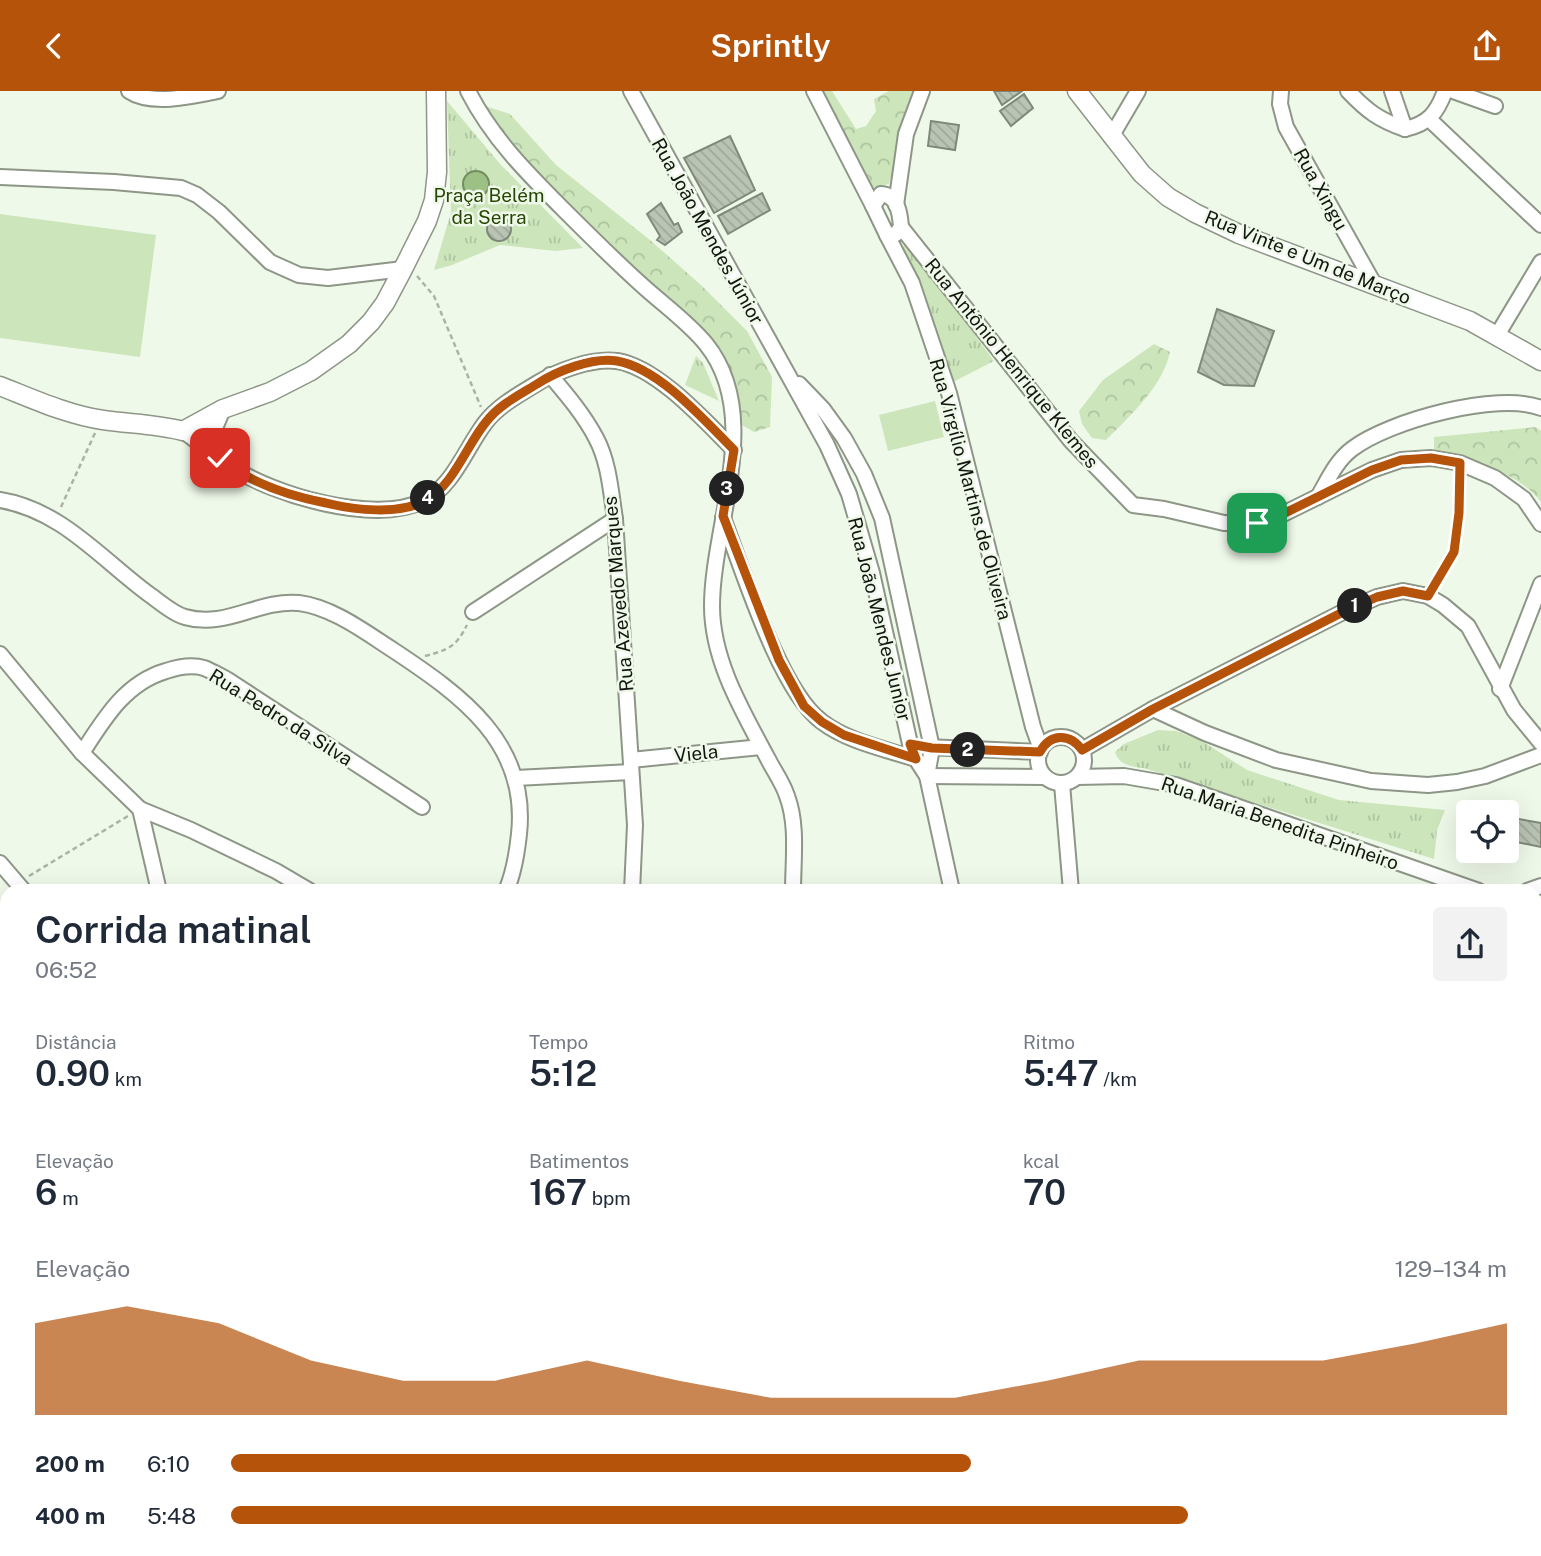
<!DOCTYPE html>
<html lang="pt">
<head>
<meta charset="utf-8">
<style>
  body { margin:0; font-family:"Public Sans",sans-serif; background:#f2f2f3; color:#1f2937; height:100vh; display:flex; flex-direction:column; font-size:26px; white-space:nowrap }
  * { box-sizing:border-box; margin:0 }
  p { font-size:23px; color:#747a83 }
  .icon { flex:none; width:38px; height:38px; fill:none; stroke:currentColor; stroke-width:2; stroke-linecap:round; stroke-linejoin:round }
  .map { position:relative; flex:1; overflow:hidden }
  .side { position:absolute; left:0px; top:793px; width:1542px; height:674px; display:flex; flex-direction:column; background:#fff; border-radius:21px 21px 0 0; box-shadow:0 7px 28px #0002 }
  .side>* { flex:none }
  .tools { position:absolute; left:1456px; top:709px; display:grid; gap:14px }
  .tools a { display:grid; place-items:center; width:63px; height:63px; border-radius:7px; background:#fff; box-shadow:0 7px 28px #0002; font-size:35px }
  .pin { position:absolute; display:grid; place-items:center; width:60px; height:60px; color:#fff; margin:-30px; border-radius:14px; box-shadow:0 4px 10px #0006 }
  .km { position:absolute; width:35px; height:35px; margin:-18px; border-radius:50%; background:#222; color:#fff; font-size:19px; line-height:35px; text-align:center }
  .round { display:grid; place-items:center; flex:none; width:74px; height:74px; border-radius:7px; background:#f2f2f3 }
  .headline { display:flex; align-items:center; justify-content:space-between; height:119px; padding:0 35px }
  h1 { font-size:38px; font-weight:600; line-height:52px }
  .metrics { display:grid; grid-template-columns:repeat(3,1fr); gap:10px; height:119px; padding:7px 35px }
  .metrics div { display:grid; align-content:center }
  .metrics b { font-size:35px; font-weight:600 }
  .metrics small { font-size:19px; font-weight:400 }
  .metrics p { font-size:19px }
  .chart { height:196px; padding:14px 35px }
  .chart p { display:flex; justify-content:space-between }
  .chart svg { width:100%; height:126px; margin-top:7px; fill:#b45309; opacity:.7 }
  ul { padding:0 35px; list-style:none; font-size:23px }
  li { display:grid; grid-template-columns:112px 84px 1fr; align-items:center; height:52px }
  li i { height:18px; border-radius:9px; background:#b45309 }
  header { display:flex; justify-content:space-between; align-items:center; height:91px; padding:0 35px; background:#b45309; color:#fff; font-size:32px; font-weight:600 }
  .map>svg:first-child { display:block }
  .grass { fill:#cce5bb }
  .forest { fill:url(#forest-crowns) }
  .park { fill:url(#park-tufts) }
  .water { fill:#9dc084; stroke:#738d61; stroke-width:2 }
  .building { fill:url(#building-back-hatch); stroke:#7f8879; stroke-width:2 }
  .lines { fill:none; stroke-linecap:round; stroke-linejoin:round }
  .minor-casing { stroke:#8d9687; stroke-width:18 }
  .major-casing { stroke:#8d9687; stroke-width:21 }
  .path { stroke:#abb2a6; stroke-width:2.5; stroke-dasharray:5 3.5; stroke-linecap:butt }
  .minor { stroke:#fff; stroke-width:14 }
  .major { stroke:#fff; stroke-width:18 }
  .route-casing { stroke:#fff; stroke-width:14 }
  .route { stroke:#b45309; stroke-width:9 }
  .labels { text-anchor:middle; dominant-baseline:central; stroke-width:5; stroke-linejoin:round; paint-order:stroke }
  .street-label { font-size:19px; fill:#121510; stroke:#eff9e9 }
  .park-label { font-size:19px; fill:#274603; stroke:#eff9e9 }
</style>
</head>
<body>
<header><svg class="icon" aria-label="back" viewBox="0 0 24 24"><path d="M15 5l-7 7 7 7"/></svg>Sprintly<svg class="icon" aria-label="share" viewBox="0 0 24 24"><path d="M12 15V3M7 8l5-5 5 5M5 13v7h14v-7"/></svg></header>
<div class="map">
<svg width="1541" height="1465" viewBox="0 0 1541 1465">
  <defs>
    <pattern id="forest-crowns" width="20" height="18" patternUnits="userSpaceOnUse" patternTransform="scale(1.75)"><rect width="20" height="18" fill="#cce5bb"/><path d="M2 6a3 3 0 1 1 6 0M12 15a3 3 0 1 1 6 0" fill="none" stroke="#aec4a0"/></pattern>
    <pattern id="park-tufts" width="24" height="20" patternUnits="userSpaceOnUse" patternTransform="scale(1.75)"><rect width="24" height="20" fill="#cce5bb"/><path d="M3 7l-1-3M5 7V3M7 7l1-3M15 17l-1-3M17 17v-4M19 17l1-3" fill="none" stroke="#aec4a0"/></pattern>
    <pattern id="building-back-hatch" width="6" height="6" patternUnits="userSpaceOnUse" patternTransform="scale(1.75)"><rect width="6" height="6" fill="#bac4b4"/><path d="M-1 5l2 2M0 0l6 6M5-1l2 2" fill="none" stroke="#9fa89a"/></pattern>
  </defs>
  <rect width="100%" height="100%" fill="#eff9e9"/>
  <g class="grass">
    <polygon points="0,123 156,144 140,266 0,247"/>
    <polygon points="935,310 944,346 888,360 879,324"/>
  </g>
  <g class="forest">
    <polygon points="818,0 832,0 856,38 866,35 876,20 874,8 889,0 919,0 889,93 870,97"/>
    <polygon points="482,14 510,23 556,74 650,149 702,195 747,240 772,286 770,336 754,341 742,334 735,298 722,268 515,59"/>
    <path d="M1154,253L1170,261C1163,295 1130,325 1106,349L1092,347L1082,333L1079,320L1103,289Z"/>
    <path d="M1536,336L1541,340V411C1518,380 1470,370 1434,361V346Z"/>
    <polygon points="1541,1245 1541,1363 1535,1361 1535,1252"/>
    <polygon points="1535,1398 1541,1402 1541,1465 1241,1465 1232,1460 1535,1460"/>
    <polygon points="955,1460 1008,1460 1017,1465 951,1465"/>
  </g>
  <g class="park">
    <polygon points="447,10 501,74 583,157 555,160 500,154 452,174 434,179 451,121"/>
    <polygon points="908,153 911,155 994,270 953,291 905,162 903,155"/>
    <polygon points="696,265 703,272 719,310 685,294"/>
    <path d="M1158,639L1176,640L1202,650L1247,679L1339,709L1445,719L1437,739L1434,768L1147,678C1133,675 1120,676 1115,661L1124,653Z"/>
  </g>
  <circle class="water" cx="476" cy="93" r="13"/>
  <g class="building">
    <polygon points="994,0 1022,0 1002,14"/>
    <polygon points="1024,3 1033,17 1011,35 1000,20"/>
    <polygon points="931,30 959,34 955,59 928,55"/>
    <polygon points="730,45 755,99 714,122 684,67"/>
    <polygon points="762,102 770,119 728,143 718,125"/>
    <polygon points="661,112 674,134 678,132 682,141 665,154 657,149 660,145 647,123"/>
    <circle cx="499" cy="138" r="12"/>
    <polygon points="1217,218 1274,240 1254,295 1224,294 1198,281"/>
    <polygon points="1507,726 1541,732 1541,756 1507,749"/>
  </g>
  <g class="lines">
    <defs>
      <g id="minor">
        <path d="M129,0C151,15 194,5 218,0"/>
        <path d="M468,0C492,47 527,82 564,119C590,145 616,171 644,196C664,214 689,232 706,253C764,325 712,434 712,515C712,570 743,621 768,668C774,680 783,692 787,705C798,734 793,769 793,800"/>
        <polyline points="631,0 827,354 849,403 872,482 910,653 916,668 927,685 952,800"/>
        <polyline points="814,0 873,115"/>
        <polyline points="1281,0 1280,13 1286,36 1374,193"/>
        <path d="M1348,0C1367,20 1379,29 1405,38"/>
        <polyline points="1392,0 1405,38"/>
        <polyline points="1453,0 1495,15"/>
        <polyline points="1429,28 1541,134"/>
        <path d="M1405,38C1428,33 1437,22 1445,0"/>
        <polyline points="1111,46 1138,0"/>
        <polyline points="0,86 114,91 181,97 197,104 219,121 270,171 299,184 328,187 403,178"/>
        <path d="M881,103C898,104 900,123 901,136L896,143L887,144L873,115Z"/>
        <polyline points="896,114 906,43 922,0"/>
        <polyline points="901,136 1071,350 1133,414 1164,418 1224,432 1257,432 1277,426 1372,379 1401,369 1431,367 1460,372 1495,387 1524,408 1541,433"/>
        <polyline points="887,144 912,192 949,302 1033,636 1041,658"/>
        <polyline points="1496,246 1541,171"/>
        <path d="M550,284C567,304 584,324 596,347C609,371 611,402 615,428L635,734L632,800"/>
        <polyline points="799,293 823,318 844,347 864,383 882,427 932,657 927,685"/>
        <path d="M183,340C199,351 214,365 230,375C273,404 374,434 423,410C453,396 466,357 485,332C498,315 518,304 536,293C557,280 591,267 617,270C657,276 706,331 734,359"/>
        <polyline points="220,367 215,337 223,318"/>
        <path d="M1318,406C1328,389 1336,370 1352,358C1388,330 1498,300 1541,317"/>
        <path d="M0,409C62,419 102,469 150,504C160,511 173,523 185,526C226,538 259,508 299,512C332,516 365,541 393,559C461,604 529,652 519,743C517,762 514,782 506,800"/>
        <path d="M723,427C743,479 779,598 821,630C846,650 885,658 916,668"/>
        <polyline points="473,521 615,428"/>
        <polyline points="0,563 82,662 140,718 191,739 276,780 310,800"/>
        <polyline points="1500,598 1541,493"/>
        <polyline points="1153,618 1205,642 1276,669 1371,690 1428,694 1457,691 1485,685 1541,664"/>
        <circle cx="1061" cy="669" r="23"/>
        <polyline points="926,656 1040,661"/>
        <polyline points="1082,659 1153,618 1343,521 1377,506 1403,500 1428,505 1443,514 1468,535 1514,619 1541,652"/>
        <path d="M82,662C104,628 125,592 166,580C178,576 191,573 204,577C212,580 220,585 228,589L422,716"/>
        <polyline points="631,669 761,656"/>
        <polyline points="927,685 1045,686"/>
        <polyline points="1077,686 1124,685 1176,694 1479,800"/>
        <polyline points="516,687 631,681"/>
        <polyline points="1062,693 1071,800"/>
        <polyline points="140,718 159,800"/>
        <polyline points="0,772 24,800"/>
        <polyline points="1527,800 1541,795"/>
        <polyline points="0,885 7,868"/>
        <polyline points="0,949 7,949"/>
        <polyline points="0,1080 7,1076"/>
        <polyline points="1535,1114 1541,1116"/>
        <polyline points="0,1217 7,1213"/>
        <polyline points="0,1338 7,1334"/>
        <polyline points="1535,1376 1541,1379"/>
        <polyline points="172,1460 176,1465"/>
        <polyline points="407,1460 411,1465"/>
        <polyline points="598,1460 599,1465"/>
        <polyline points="679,1460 762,1462 770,1465"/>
        <polyline points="333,1465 342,1460"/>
        <polyline points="880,1465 882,1460"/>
      </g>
      <g id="major">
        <polyline points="1077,0 1142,83 1168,106 1195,122 1239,143 1470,230 1541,270"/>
        <path d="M0,295C33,308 68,324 103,329C130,333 156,333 183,340L223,318L270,301L311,280L349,253L371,231L385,212L403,178L427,130L434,109L437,81L436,0"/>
      </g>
    </defs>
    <use href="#minor" class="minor-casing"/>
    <use href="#major" class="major-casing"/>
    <g class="path">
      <polyline points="417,185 434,205 481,316"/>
      <polyline points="61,416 95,342"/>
      <polyline points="1435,493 1454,461 1459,422 1460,386"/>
      <path d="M425,565C448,559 456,556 467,534"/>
      <polyline points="29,785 128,725"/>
    </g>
    <use href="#minor" class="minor"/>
    <use href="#major" class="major"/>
  </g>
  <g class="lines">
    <defs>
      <path id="route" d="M220,367C248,391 290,405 326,412C355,419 398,424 425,410C454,394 466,355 486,331C499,314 519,304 537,293C557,280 592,266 617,270C659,277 705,330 734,359L723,425L779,569L804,615L822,631L844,644L916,668L910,653L932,657L1040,661C1050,642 1070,642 1082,659L1153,618L1343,521L1377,506L1403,500L1428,505L1454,461L1459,422L1460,372L1431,367L1401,369L1372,379L1277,426L1257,432"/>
    </defs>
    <use href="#route" class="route-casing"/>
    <use href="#route" class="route"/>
  </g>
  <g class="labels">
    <g class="street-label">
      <text transform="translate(1321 98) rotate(61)">Rua Xingu</text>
      <text transform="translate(708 140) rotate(61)">Rua João Mendes Júnior</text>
      <text transform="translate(1308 166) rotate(22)">Rua Vinte e Um de Março</text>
      <text transform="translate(1012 272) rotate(51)">Rua Antônio Henrique Klemes</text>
      <text transform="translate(971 398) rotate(75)">Rua Virgílio Martins de Oliveira</text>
      <text transform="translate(618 503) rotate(-95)">Rua Azevedo Marques</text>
      <text transform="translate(880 528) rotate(76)">Rua João Mendes Junior</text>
      <text transform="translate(281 626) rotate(32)">Rua Pedro da Silva</text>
      <text transform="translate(696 662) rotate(-6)">Viela</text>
      <text transform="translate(1280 732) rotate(19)">Rua Maria Benedita Pinheiro</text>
    </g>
    <g class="park-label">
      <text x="489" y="104">Praça Belém<tspan x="489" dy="22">da Serra</tspan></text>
    </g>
  </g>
</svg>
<div class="tools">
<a><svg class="icon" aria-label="locate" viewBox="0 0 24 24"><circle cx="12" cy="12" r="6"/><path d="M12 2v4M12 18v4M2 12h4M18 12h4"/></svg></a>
</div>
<div class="pin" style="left:1257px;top:432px;background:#1e9e55"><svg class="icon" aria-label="arrive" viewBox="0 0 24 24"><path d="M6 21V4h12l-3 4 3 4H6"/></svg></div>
<div class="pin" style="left:220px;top:367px;background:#d93025"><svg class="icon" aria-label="check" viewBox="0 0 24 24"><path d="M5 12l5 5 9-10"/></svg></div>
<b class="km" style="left:1355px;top:515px">1</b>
<b class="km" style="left:968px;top:659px">2</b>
<b class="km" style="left:727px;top:398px">3</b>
<b class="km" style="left:428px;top:407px">4</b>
<section class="side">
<div class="headline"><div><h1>Corrida matinal</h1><p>06:52</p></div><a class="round"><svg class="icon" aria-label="share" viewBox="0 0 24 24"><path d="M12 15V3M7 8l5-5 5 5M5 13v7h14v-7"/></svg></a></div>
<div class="metrics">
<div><p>Distância</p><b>0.90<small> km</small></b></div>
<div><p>Tempo</p><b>5:12</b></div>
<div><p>Ritmo</p><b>5:47<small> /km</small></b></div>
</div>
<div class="metrics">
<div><p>Elevação</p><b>6<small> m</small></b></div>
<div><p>Batimentos</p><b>167<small> bpm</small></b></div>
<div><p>kcal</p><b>70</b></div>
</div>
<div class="chart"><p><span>Elevação</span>129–134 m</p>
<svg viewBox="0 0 160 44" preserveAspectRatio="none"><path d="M0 44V12L10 6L20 12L30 25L40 32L50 32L60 25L70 32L80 38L90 38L100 38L110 32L120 25L130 25L140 25L150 19L160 12V44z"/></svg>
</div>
<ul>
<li><b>200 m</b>6:10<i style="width:58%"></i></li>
<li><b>400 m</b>5:48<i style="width:75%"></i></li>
</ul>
</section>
</div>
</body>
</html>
